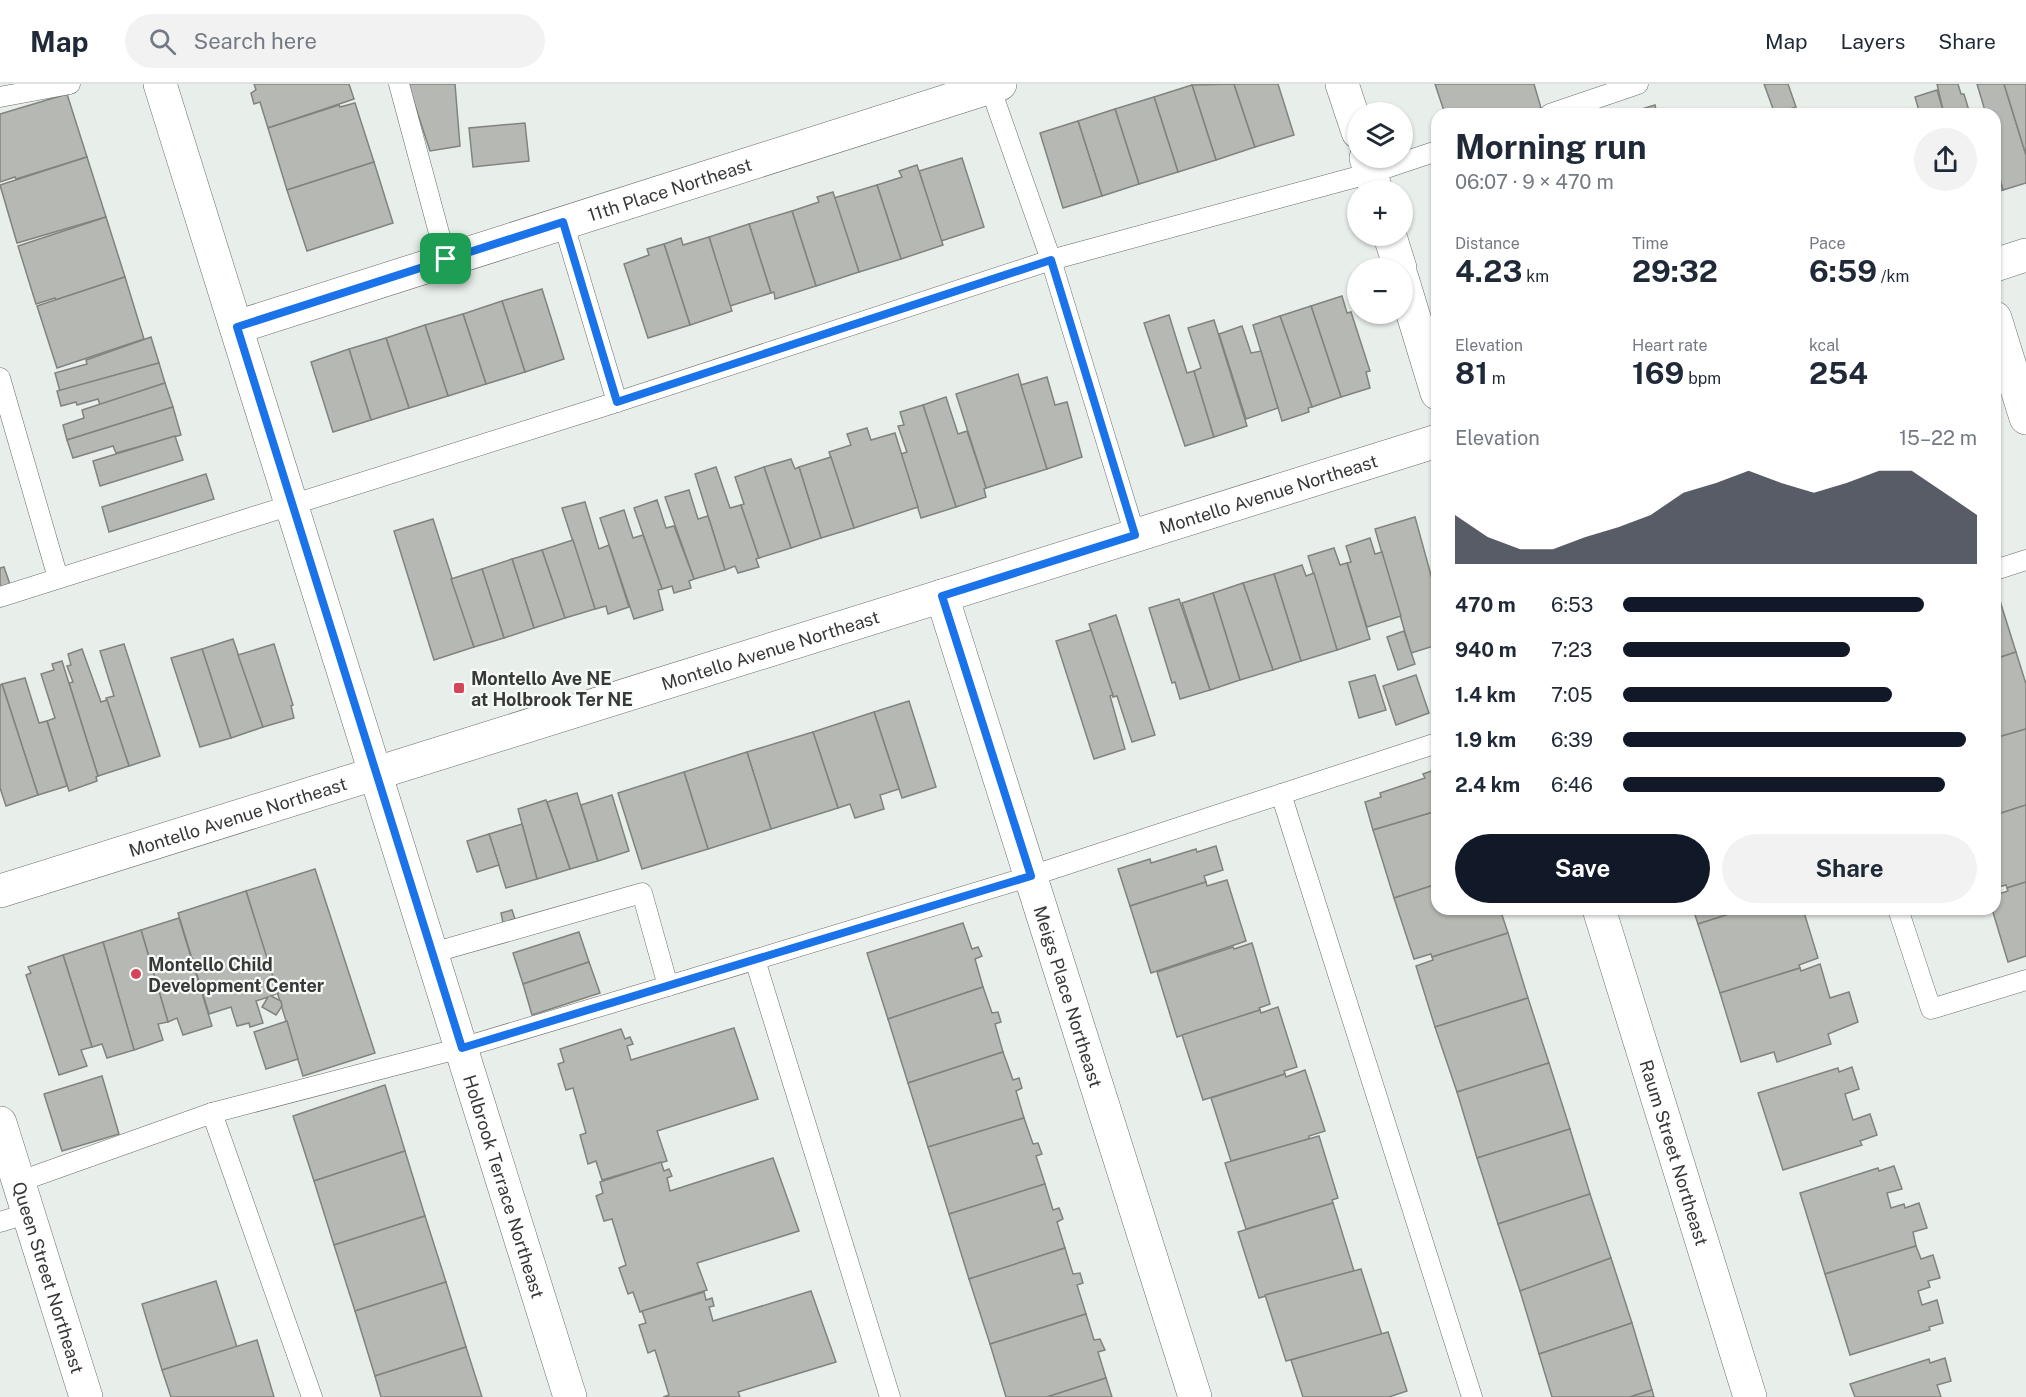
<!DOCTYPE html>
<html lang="en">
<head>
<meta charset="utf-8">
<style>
  body { margin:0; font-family:"Public Sans",sans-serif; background:#f2f2f3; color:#1f2937; height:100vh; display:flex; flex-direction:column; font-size:22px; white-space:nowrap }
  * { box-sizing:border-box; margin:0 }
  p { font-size:20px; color:#747a83 }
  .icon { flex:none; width:33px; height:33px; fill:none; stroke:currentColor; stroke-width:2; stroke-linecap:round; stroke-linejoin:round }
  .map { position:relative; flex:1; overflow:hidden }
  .panel { position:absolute; left:1431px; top:24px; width:570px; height:807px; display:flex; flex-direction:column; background:#fff; border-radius:18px; box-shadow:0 2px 4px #0004 }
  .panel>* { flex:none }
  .fabs { position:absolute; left:1347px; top:18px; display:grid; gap:12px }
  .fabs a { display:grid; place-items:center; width:66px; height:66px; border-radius:50%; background:#fff; box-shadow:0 2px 4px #0004; font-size:30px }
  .pin { position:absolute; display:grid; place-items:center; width:51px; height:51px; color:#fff; margin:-26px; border-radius:12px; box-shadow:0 3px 9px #0006 }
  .round { display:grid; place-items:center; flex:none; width:63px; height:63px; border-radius:32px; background:#f2f2f3 }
  .summary { display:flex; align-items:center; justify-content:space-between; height:102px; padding:0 24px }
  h1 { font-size:33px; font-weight:700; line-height:45px }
  .stats { display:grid; grid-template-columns:repeat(3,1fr); gap:9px; height:102px; padding:6px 24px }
  .stats div { display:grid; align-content:center }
  .stats b { font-size:30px; font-weight:700 }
  .stats small { font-size:16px; font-weight:400 }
  .stats p { font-size:16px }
  .chart { height:168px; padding:12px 24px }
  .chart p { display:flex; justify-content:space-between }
  .chart svg { width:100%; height:108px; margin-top:6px; fill:#111827; opacity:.7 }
  .action { display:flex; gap:12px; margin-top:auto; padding:12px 24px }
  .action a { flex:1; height:69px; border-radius:36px; background:#111827; color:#fff; font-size:24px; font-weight:700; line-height:69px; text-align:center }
  .action a+a { background:#f2f2f3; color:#1f2937 }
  ul { padding:0 24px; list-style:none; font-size:20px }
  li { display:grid; grid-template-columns:96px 72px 1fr; align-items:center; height:45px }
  li i { height:15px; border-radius:8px; background:#111827 }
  header { display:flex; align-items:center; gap:36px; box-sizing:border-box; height:84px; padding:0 30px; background:#fff; border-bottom:2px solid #e0e1e3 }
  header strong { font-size:28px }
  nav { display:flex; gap:33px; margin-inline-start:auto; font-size:21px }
  .search { width:420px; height:54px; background:#f2f2f3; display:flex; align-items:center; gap:15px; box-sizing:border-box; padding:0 21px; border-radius:33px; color:#747a83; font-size:22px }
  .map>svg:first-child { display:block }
  .building { fill:#b6b8b3; stroke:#81847e; stroke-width:1.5 }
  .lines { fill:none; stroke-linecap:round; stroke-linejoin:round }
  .service-casing { stroke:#686d6a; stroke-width:21 }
  .minor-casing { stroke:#686d6a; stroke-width:34 }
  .service { stroke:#fff; stroke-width:20 }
  .minor { stroke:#fff; stroke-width:33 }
  .route-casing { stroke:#fff; stroke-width:12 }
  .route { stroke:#1a73e8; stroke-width:8 }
  .poi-dot { fill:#d5445b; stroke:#f6fbf7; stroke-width:2 }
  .labels { text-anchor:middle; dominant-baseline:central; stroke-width:4.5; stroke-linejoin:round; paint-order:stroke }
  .street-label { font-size:18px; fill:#373938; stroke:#f6fbf7 }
  .poi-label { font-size:18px; font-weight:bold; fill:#373938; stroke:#f6fbf7; text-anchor:start }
</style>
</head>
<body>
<header>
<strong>Map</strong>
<div class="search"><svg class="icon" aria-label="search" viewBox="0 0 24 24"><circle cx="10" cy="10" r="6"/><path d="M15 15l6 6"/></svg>Search here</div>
<nav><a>Map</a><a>Layers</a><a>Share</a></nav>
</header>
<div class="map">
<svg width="2026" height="1313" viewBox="0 0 2026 1313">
  <rect width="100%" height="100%" fill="#e8eeea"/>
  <g class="building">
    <polygon points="254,0 349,0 354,15 268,44 260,18 254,20 251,9 256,6"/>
    <polygon points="408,0 455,0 460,62 430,67"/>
    <polygon points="1234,0 1255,63 1216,76 1192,1"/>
    <polygon points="1234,0 1278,0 1294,51 1255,63"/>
    <polygon points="1435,0 1534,0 1541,24 1525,30 1445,30"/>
    <polygon points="1764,0 1788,0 1796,23 1775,30"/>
    <polygon points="1937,0 1958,0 1961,10 1964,10 1970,30 1944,30"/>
    <polygon points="1977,0 2004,0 2026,71 2026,99 2003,106 1995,80 1995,30 1986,30"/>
    <polygon points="2004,0 2026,0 2026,71"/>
    <polygon points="1192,1 1216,76 1178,88 1154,13"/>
    <polygon points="1937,6 1944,30 1920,30 1915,13"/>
    <polygon points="67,10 87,73 16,95 15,93 0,98 0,30"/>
    <polygon points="1154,13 1178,88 1139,100 1115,25"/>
    <polygon points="355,19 374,78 287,106 268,44 339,21 340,23"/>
    <polygon points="1655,21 1657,30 1633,30 1632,28"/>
    <polygon points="1115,25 1139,100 1102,112 1078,37"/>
    <polygon points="1078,37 1102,112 1063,124 1040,49"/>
    <polygon points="525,39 529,77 473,83 469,44"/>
    <polygon points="87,73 106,133 17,159 0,101"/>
    <polygon points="962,74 984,143 941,157 919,87"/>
    <polygon points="374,78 393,139 307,167 287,106"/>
    <polygon points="1995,80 2003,106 1995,108"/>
    <polygon points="917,81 943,161 901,175 877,101 902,93 899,87"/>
    <polygon points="877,101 901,175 859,188 834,114"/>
    <polygon points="833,108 859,188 816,202 792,127 819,118 817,113"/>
    <polygon points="792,127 816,202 775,215 774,208 771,209 749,140"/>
    <polygon points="106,133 125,193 56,216 55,214 36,220 18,162"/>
    <polygon points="749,140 771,209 730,222 709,153"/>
    <polygon points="709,153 732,227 690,241 664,160 681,154 683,161"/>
    <polygon points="664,160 690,241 648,254 624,180 649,171 647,165"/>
    <polygon points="125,193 144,255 57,284 37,222"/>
    <polygon points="542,205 564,275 525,288 502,217"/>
    <polygon points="1342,212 1347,229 1351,228 1370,287 1366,288 1370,304 1341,313 1311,222"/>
    <polygon points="502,217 525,288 486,300 463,230"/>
    <polygon points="1311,222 1341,313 1312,323 1280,232"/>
    <polygon points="463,230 486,300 448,312 425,241"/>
    <polygon points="1169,231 1187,289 1194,287 1214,353 1185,362 1144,239"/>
    <polygon points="1280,232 1312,323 1308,324 1309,328 1282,337 1253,241"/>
    <polygon points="1214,236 1247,342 1214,353 1194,287 1201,284 1188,244"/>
    <polygon points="425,241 448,312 409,324 386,254"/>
    <polygon points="1242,242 1251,269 1261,267 1278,324 1246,335 1219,250"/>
    <polygon points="151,253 159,279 60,307 55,289 87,280 86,276"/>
    <polygon points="386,254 409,324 371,336 349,265"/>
    <polygon points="349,265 371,336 333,348 311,278"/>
    <polygon points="159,279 165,299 100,321 98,315 77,321 76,318 61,322 57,307"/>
    <polygon points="1018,290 1047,385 986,404 956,310"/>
    <polygon points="1047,293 1055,321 1067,318 1082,373 1047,385 1021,301"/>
    <polygon points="165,299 173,323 67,356 63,341 84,334 82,326"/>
    <polygon points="946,313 958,350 967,347 986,404 984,405 986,413 956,423 923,321"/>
    <polygon points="923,321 956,423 921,434 901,370 907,368 898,342 904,341 900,328"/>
    <polygon points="173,323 181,351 116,369 113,362 73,374 67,356"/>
    <polygon points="867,344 871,356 895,349 918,423 854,444 829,368 851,361 847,350"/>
    <polygon points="175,352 183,376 100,402 93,377"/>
    <polygon points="831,373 854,444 821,454 799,383"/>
    <polygon points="791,375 795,385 799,383 821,454 791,464 764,383"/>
    <polygon points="716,383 730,424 741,421 759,474 756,475 759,483 738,489 735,482 725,486 695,390"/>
    <polygon points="764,383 791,464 759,474 741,421 744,420 735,393"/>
    <polygon points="206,390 214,415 109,448 102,423"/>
    <polygon points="689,406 698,435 708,432 725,486 694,495 665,413"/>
    <polygon points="657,416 666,444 674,442 694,495 689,497 691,504 674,509 672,502 662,505 634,424"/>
    <polygon points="585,418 599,465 609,461 629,523 608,530 606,522 595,525 562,424"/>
    <polygon points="624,426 633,454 643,451 662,505 658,506 663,526 634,535 600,434"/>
    <polygon points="1415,433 1437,513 1437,561 1411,569 1375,445"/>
    <polygon points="433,435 474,563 434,576 394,447"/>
    <polygon points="1370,454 1375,470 1382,468 1401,532 1367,543 1347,479 1351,478 1346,462"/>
    <polygon points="573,456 595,525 565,534 542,466"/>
    <polygon points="1334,464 1340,481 1347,479 1370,555 1337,566 1308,472"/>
    <polygon points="542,466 565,534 534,544 512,475"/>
    <polygon points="512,475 534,544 504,554 482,485"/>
    <polygon points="1302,481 1306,492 1314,489 1337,566 1301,577 1274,490"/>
    <polygon points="4,483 12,506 0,510 0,484"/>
    <polygon points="482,485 504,554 474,563 451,495"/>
    <polygon points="1274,490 1301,577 1273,586 1243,499"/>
    <polygon points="1243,499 1273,586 1240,596 1213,509"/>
    <polygon points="1995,501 2016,568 1995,575"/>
    <polygon points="1213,509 1240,596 1210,606 1182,519"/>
    <polygon points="1179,515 1210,606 1180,615 1175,598 1172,599 1149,524"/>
    <polygon points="1116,531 1155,651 1132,658 1117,612 1113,613 1089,540"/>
    <polygon points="1091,546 1113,611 1110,612 1125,665 1094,675 1056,557"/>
    <polygon points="1404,547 1415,580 1398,586 1387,553"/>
    <polygon points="233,555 263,643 231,654 202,565"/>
    <polygon points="124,560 160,672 129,682 106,614 114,612 100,567"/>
    <polygon points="274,560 293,621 291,622 294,634 263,643 238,571"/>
    <polygon points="82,565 101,618 107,616 129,682 98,692 69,599 73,598 67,582 71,581 68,570"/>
    <polygon points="202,565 231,654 200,663 171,574"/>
    <polygon points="2016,568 2026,600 2026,645 1995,654 1995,575"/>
    <polygon points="62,577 98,692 96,693 97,697 69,707 47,637 55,634 41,590 54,586 52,580"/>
    <polygon points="1375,591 1386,626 1359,634 1349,598"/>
    <polygon points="1416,591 1429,629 1396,641 1383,602"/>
    <polygon points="25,594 39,639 47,637 67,702 38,711 2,600"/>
    <polygon points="2,600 38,711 6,722 0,704 0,601"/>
    <polygon points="909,617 936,703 902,714 874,628"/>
    <polygon points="874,628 899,705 880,711 884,725 855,734 850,720 838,724 813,648"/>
    <polygon points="2026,645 2026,721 1995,731 1995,654"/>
    <polygon points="813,648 838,724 771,745 747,668"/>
    <polygon points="747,668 771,745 708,765 684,688"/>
    <polygon points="1437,685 1437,727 1373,746 1365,718 1381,713 1380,709 1425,694 1423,690"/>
    <polygon points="684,688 708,765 642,785 618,709"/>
    <polygon points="577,709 598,777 570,785 547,718"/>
    <polygon points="612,711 629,767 598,777 581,721"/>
    <polygon points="546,716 570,785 537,795 518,725"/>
    <polygon points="2026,721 2026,798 2007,804 2006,801 1995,804 1995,731"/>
    <polygon points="1437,727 1437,800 1394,814 1373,746"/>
    <polygon points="522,740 537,795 506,804 489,750"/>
    <polygon points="489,750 499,781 477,788 467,757"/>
    <polygon points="1216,762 1223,786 1204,792 1206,798 1130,822 1118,785 1150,775 1151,779 1196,765 1197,768"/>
    <polygon points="315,785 375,969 303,992 246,807"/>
    <polygon points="1227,796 1246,857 1151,889 1130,822 1206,798 1207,802"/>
    <polygon points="2026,798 2026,872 2008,878 1992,825 1995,825 1995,811 2008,807 2007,804"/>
    <polygon points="1437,800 1437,825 1500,825 1508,849 1432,873 1431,870 1414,875 1394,814"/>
    <polygon points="246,807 278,909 271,912 281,917 282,922 276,931 262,923 268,913 256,917 263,939 250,943 249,939 237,942 231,923 209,930 178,829"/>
    <polygon points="1693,825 1745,825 1698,840"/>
    <polygon points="1745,825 1803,825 1818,874 1799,881 1800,884 1720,909 1698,840"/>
    <polygon points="512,826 515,835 503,839 501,829"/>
    <polygon points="179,834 212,942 183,951 177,934 168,938 141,846"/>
    <polygon points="963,839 972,865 978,863 982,872 975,875 983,903 888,935 867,869"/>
    <polygon points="141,846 168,938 158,940 163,956 134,966 103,858"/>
    <polygon points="579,848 589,878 523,900 513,869"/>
    <polygon points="1508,849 1528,914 1435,943 1416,882 1433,876 1432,873"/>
    <polygon points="103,858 134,966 107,974 102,960 92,963 63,871"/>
    <polygon points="1252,859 1270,920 1259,924 1260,926 1177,953 1157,888 1233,863 1234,865"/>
    <polygon points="63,871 92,963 81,966 87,982 59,991 26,891 31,889 28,883"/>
    <polygon points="589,878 600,909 532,931 523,900"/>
    <polygon points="1820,880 1830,914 1849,908 1858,938 1828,950 1831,960 1777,978 1774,968 1741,978 1720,909 1800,884 1801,887"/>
    <polygon points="983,903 992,929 998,928 1001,938 995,940 1003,968 908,999 888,935"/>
    <polygon points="1528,914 1549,979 1457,1008 1435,943"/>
    <polygon points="1278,923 1297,983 1284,987 1285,990 1203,1016 1182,951 1260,926 1261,929"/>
    <polygon points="287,937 298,975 266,985 254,948"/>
    <polygon points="734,944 758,1015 657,1047 667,1077 602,1096 596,1077 588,1080 580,1051 586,1049 573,1004 566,1006 558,980 564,978 560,965 621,945 625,955 630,953 633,960 627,962 631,976"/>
    <polygon points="1003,968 1013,996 1019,994 1022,1004 1016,1007 1024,1034 928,1063 908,999"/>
    <polygon points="1549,979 1570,1045 1477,1074 1457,1008"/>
    <polygon points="1852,983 1859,1005 1845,1010 1853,1036 1870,1030 1877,1051 1860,1057 1862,1061 1783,1086 1758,1009 1838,984 1839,988"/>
    <polygon points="1305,986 1325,1047 1309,1052 1309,1055 1231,1077 1211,1014 1285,990 1286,993"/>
    <polygon points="102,992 119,1050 62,1067 44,1010"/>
    <polygon points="385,1001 405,1067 314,1097 293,1032"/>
    <polygon points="1024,1034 1033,1060 1038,1059 1042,1070 1036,1072 1045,1100 949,1130 928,1063"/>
    <polygon points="1570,1045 1590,1110 1498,1140 1477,1074"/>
    <polygon points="1319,1052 1338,1114 1332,1116 1333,1119 1246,1145 1225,1079"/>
    <polygon points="405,1067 425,1132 334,1161 314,1097"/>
    <polygon points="773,1074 799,1147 697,1179 707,1206 640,1228 633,1208 628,1210 619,1184 626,1181 612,1135 604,1137 596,1112 603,1109 600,1098 661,1078 664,1087 669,1085 672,1092 667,1094 670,1107"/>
    <polygon points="1894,1082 1902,1105 1887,1109 1891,1124 1904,1120 1905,1124 1919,1119 1927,1144 1913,1148 1916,1162 1825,1190 1800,1109 1878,1084 1879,1087"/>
    <polygon points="1045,1100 1053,1126 1059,1124 1063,1135 1057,1138 1065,1164 969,1195 949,1130"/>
    <polygon points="1590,1110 1611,1174 1520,1207 1498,1140"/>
    <polygon points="1333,1119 1354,1187 1259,1214 1238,1148"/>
    <polygon points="425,1132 446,1198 355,1227 334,1161"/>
    <polygon points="1916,1162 1921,1175 1933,1171 1940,1194 1928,1197 1930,1203 1918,1207 1922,1221 1937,1216 1943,1239 1929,1243 1930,1246 1850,1271 1825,1190"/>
    <polygon points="1065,1164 1073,1190 1080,1189 1083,1199 1077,1201 1086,1230 990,1260 969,1195"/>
    <polygon points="1611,1174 1632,1239 1539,1270 1520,1207"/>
    <polygon points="1361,1185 1382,1251 1286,1277 1265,1211"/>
    <polygon points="216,1197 237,1263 162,1286 142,1220"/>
    <polygon points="446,1198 466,1263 375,1292 355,1227"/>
    <polygon points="811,1207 836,1278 738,1308 740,1313 663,1313 669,1311 655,1266 648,1269 639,1241 646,1239 642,1227 704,1208 706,1216 712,1214 714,1222 709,1223 713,1237"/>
    <polygon points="1086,1230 1094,1256 1100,1255 1105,1266 1098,1268 1106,1294 1047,1313 1006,1313 990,1260"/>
    <polygon points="1632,1239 1652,1306 1630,1313 1552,1313 1539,1270"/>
    <polygon points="1388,1248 1407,1307 1389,1313 1303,1313 1291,1276"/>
    <polygon points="257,1256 274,1313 171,1313 162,1286"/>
    <polygon points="466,1263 482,1313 381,1313 375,1292"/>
    <polygon points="1945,1274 1951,1297 1937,1301 1941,1313 1855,1313 1850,1300 1929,1275 1930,1279"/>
    <polygon points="1106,1294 1112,1313 1047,1313"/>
    <polygon points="1652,1306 1654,1313 1630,1313"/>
  </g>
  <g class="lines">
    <defs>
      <g id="service">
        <polyline points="399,0 446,175"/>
        <polyline points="990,3 1051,176 1135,451"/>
        <polyline points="0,13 70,0"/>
        <polyline points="1550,30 1638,0"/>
        <polyline points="563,138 617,318"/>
        <polyline points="0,294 58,494"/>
        <polyline points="1995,486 2026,476"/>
        <polyline points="0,513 617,318 1051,176 1371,89 1437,67"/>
        <polyline points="1281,710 1472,1313"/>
        <polyline points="1898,825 1931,925 2026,896"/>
        <polyline points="432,869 642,809 668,902"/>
        <polyline points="755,876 890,1313"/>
        <polyline points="212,1029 312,1313"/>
        <polyline points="18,1098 212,1029 461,964 668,902 1031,792 1437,659"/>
        <polyline points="0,1138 29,1129"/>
      </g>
      <g id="minor">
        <path id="s1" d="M160,0L570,1313"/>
        <polyline points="1342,0 1358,48"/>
        <polyline points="1366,74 1376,106"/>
        <polyline points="1390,152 1400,184"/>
        <polyline points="1995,181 2026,171"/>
        <polyline points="1402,194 1437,309"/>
        <polyline points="1995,234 2026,334"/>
        <path id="s2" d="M237,243L1000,0"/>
        <path id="s3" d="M942,512L1195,1313"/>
        <path id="s4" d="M0,807L1437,357"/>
        <path id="s5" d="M1599,825L1750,1313"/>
        <path id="s6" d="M0,1039L86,1313"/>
      </g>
    </defs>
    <use href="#service" class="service-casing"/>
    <use href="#minor" class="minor-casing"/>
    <use href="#service" class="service"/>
    <use href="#minor" class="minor"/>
  </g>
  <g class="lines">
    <defs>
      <polygon id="route" points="563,138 617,318 1051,176 1135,451 942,512 1031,792 462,964 237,243"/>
    </defs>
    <use href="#route" class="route-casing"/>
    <use href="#route" class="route"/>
  </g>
  <g class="poi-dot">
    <rect x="453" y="598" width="12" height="12" rx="3"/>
    <circle cx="136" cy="890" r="6"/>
  </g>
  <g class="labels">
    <g class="street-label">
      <text stroke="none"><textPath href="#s2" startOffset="454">11th Place Northeast</textPath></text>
      <text stroke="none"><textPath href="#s4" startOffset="1329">Montello Avenue Northeast</textPath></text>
      <text stroke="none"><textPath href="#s4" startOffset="807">Montello Avenue Northeast</textPath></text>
      <text stroke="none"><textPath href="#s4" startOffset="249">Montello Avenue Northeast</textPath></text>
      <text stroke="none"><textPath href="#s3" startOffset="420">Meigs Place Northeast</textPath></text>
      <text stroke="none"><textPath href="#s5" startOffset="255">Raum Street Northeast</textPath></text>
      <text stroke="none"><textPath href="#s1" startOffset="1155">Holbrook Terrace Northeast</textPath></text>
      <text stroke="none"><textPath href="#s6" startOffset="162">Queen Street Northeast</textPath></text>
    </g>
    <g class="poi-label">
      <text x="471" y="594">Montello Ave NE<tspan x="471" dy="21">at Holbrook Ter NE</tspan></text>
      <text x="148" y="880">Montello Child<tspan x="148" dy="21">Development Center</tspan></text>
    </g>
  </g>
</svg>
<div class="fabs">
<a><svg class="icon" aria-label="layers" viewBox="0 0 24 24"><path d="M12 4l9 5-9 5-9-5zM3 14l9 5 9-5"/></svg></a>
<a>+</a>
<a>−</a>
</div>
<div class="pin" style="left:446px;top:175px;background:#1e9e55"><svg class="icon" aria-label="arrive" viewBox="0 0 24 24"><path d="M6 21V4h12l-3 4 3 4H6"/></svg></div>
<section class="panel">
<div class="summary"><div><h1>Morning run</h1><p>06:07 · 9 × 470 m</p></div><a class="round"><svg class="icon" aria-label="share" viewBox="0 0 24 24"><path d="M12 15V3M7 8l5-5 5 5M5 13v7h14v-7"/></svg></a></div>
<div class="stats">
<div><p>Distance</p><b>4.23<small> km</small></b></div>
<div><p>Time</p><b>29:32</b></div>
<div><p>Pace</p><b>6:59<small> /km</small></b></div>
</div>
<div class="stats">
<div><p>Elevation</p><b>81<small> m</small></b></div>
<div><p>Heart rate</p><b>169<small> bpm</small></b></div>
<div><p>kcal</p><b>254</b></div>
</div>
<div class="chart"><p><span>Elevation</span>15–22 m</p>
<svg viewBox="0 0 160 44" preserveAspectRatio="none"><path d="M0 44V24L10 33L20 38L30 38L40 33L50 29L60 24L70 15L80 11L90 6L100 11L110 15L120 11L130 6L140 6L150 15L160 24V44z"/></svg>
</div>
<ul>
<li><b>470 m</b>6:53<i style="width:85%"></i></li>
<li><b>940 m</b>7:23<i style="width:64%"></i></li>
<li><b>1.4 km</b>7:05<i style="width:76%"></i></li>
<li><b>1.9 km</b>6:39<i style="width:97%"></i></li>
<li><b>2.4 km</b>6:46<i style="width:91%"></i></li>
</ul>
<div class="action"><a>Save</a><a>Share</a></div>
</section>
</div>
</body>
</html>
